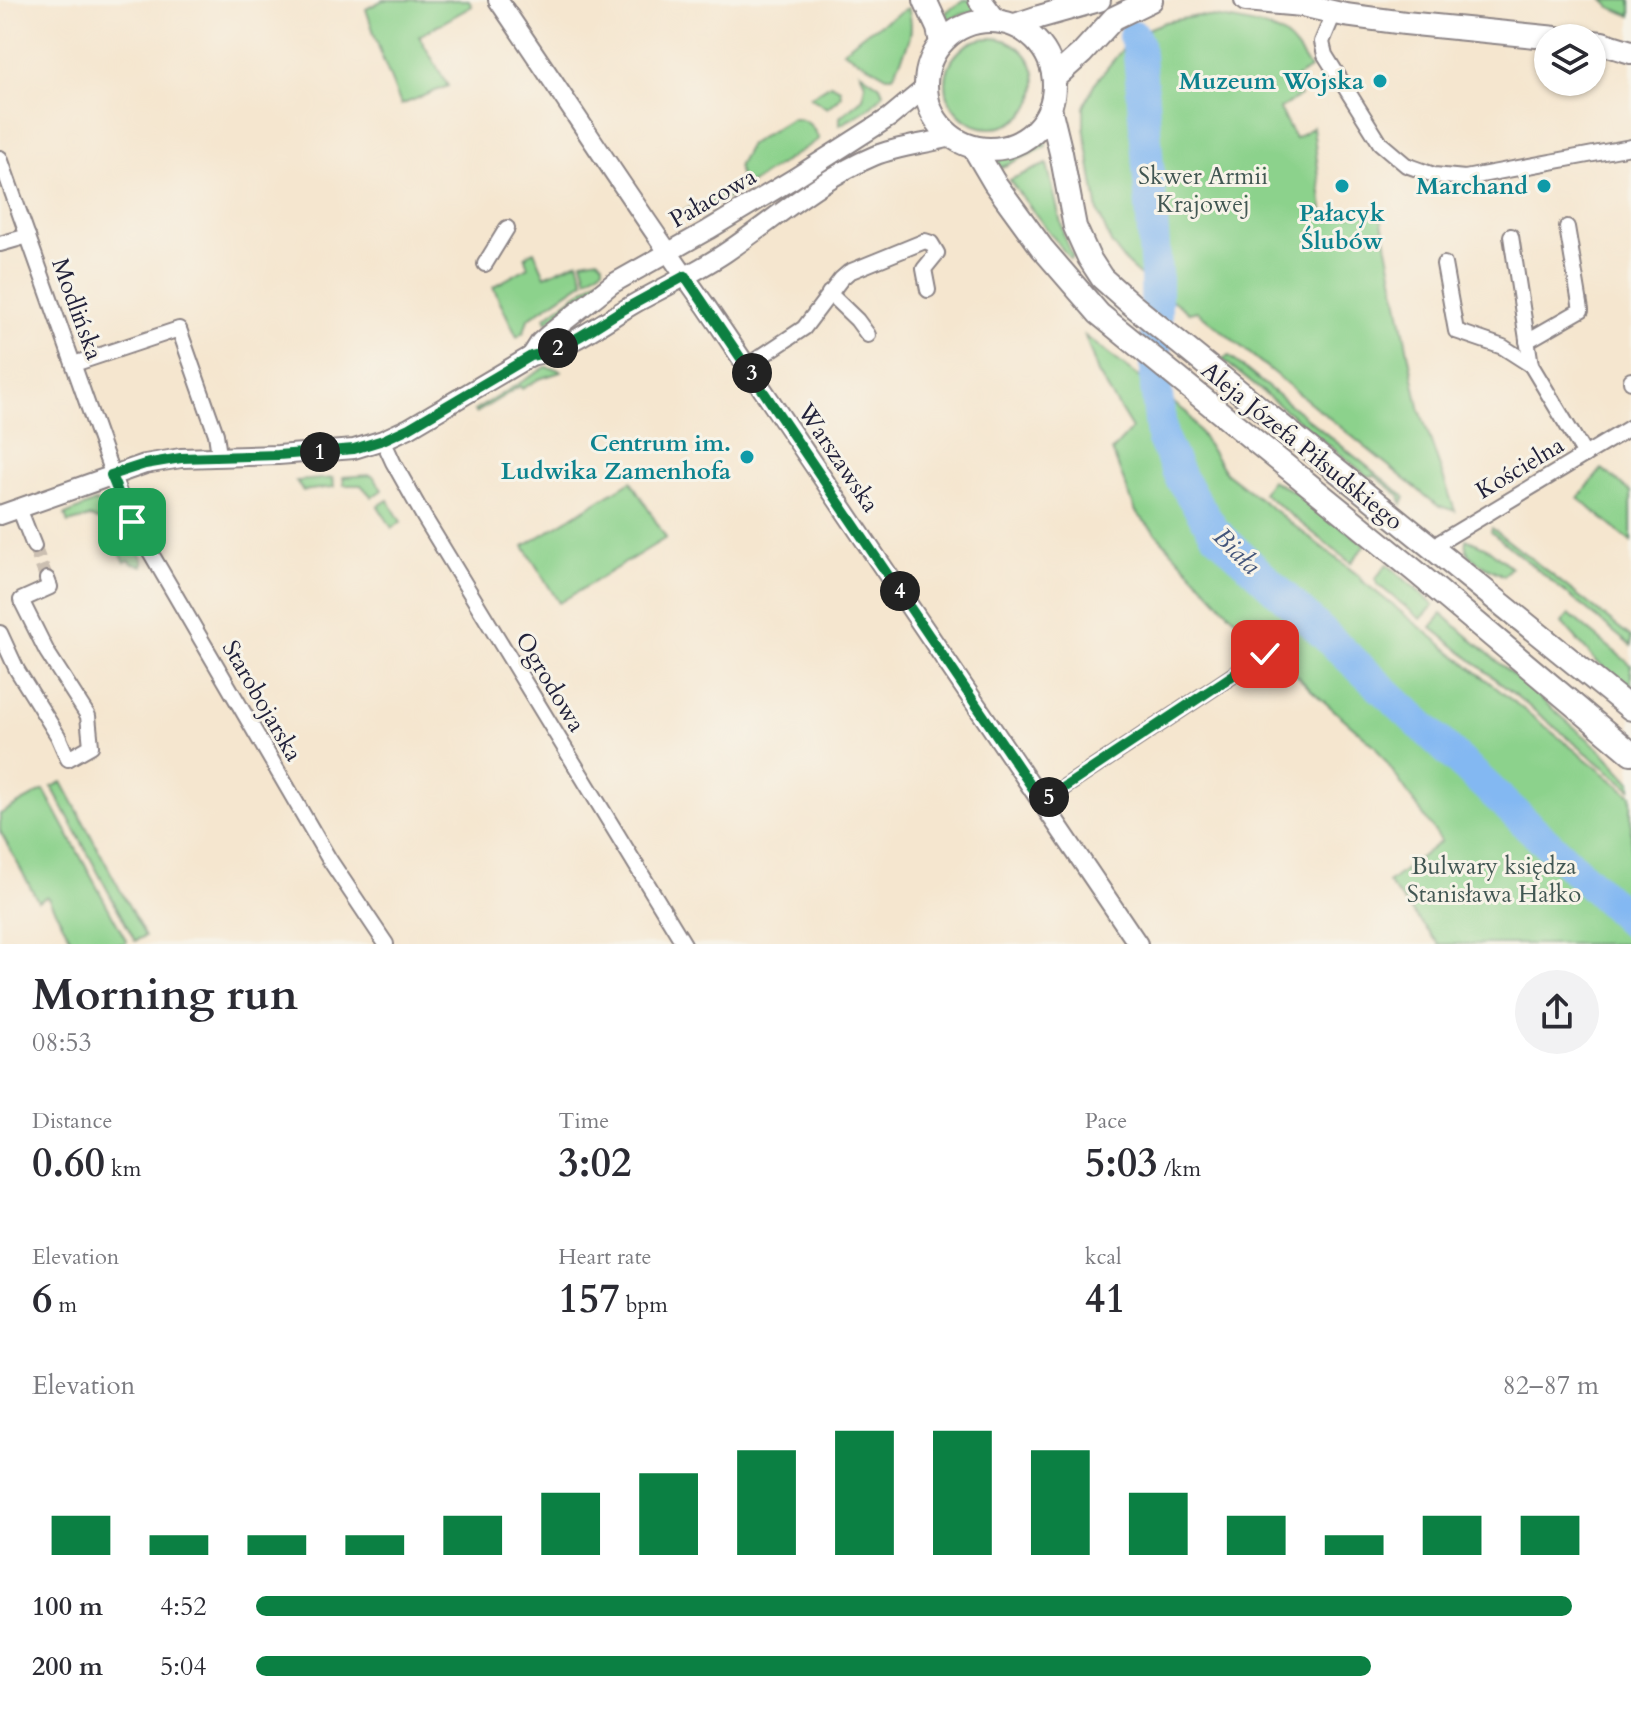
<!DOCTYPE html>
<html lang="en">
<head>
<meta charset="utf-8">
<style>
  body { margin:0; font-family:Cardo,serif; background:#f2f2f3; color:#2b2b33; height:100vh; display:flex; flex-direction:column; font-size:30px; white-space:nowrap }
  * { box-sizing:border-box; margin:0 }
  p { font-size:26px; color:#7c7c81 }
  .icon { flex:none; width:44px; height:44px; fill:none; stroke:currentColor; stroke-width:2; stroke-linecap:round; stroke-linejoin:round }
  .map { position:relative; height:944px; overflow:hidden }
  .side { display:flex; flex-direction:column; background:#fff; flex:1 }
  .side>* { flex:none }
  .buttons { position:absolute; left:1534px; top:24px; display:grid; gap:16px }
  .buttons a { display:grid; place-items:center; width:72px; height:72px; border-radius:50%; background:#fff; box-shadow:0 2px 6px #0004; font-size:40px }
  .pin { position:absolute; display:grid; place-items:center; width:68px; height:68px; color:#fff; margin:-34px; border-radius:16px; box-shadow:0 4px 12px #0006 }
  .km { position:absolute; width:40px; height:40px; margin:-20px; border-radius:50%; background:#222; color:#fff; font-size:22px; line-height:40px; text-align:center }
  .round { display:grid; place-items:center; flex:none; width:84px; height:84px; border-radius:42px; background:#f2f2f3 }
  .headline { display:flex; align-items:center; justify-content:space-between; height:136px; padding:0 32px }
  h1 { font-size:44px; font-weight:800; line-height:60px }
  .metrics { display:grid; grid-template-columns:repeat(3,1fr); gap:12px; height:136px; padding:8px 32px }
  .metrics div { display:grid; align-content:center }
  .metrics b { font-size:40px; font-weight:800 }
  .metrics small { font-size:22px; font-weight:400 }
  .metrics p { font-size:22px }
  .chart { height:224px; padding:16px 32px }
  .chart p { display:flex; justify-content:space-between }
  .chart svg { width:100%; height:144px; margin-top:8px; stroke:#0b8043; stroke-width:6 }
  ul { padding:0 32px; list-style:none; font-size:26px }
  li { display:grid; grid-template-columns:128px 96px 1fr; align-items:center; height:60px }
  li i { height:20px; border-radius:10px; background:#0b8043 }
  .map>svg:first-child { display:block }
  .green { fill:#8cd28c; stroke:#577a64; stroke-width:2 }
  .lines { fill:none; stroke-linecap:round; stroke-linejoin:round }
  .river { stroke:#83b8f2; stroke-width:32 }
  .minor-tunnel { stroke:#cbbfb1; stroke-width:14; stroke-dasharray:14 7; stroke-linecap:butt }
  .minor-casing { stroke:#8c8485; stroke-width:18 }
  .tertiary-casing { stroke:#8c8485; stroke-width:22 }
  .secondary-casing { stroke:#8c8485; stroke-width:26 }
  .minor { stroke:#fff; stroke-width:14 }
  .tertiary { stroke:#fff; stroke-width:18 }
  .secondary { stroke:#fff; stroke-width:22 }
  .route-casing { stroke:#fff; stroke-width:16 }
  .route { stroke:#0b8043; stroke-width:10 }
  .culture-dot { fill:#0f9aa8; stroke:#f7f3e8; stroke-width:3 }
  .labels { text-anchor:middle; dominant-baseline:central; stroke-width:6; stroke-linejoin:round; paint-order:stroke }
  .culture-label { font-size:24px; font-weight:bold; fill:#0d838f; stroke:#f7f3e8; text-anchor:end }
  .park-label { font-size:24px; fill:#425753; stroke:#f7f3e8 }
  .street-label { font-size:24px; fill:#22223b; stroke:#f7f3e8 }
  .water-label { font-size:26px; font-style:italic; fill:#44567b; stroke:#f7f3e8 }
</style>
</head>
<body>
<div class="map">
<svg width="1631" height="944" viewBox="0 0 1631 944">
  <rect width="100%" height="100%" fill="#f7f3e8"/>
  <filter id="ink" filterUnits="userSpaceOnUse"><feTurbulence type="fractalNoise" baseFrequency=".0125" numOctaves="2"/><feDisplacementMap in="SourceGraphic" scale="16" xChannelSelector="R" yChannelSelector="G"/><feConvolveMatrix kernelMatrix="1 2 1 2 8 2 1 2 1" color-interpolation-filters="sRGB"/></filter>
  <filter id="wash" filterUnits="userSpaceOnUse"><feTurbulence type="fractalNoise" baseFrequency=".006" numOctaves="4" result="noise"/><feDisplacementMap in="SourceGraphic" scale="32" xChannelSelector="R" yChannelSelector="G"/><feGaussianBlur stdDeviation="1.8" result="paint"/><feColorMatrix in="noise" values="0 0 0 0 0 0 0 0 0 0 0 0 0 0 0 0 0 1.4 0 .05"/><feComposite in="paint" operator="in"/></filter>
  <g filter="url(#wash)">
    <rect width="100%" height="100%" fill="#f5e6cf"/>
    <g class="green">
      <polygon points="383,0 469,0 472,6 419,36 448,86 401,105 382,57 366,9"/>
      <polygon points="964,0 972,0 981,9 957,16 949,21 946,12"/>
      <polygon points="1604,0 1631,0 1631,16 1612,8"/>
      <path d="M908,8C917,35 904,52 893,76H887L843,51L862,35Z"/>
      <path d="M1198,16C1218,17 1264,24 1281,34C1294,42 1302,56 1310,69L1290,82L1300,96L1279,109L1295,138L1313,127L1324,218L1380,212L1419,407L1455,511L1437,505L1197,311L1189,313L1138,274L1126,263L1111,243L1098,212L1084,127V107L1094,84L1129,41L1150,28L1165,22Z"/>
      <circle cx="991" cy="83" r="45"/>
      <path d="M860,72L880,86L883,93C872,109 856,116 840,125V117L863,98L865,83Z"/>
      <polygon points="831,84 840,89 841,96 827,108 810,97"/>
      <path d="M791,119C808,118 812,126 819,139L742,189L738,166L750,144Z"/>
      <path d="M1044,134L1046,147L1000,168L988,156C1009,154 1026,146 1044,134Z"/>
      <polygon points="1047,164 1064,236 1073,257 1070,259 1009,180"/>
      <polygon points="726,191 728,198 692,215 677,213 710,200"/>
      <polygon points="534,251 545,276 578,261 584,281 528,319 524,332 517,337 493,287 528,267 525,258 528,254"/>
      <polygon points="598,258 603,263 603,268 587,279 582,261"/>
      <polygon points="608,272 613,275 547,322 545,317"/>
      <polygon points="1085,336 1187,413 1225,472 1359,576 1361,580 1631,795 1631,944 1439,944 1388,883 1441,841 1375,746 1311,690 1270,649 1255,641 1136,512 1112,451 1132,429 1098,373"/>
      <polygon points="1229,356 1404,496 1405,498 1402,504 1400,496 1375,476 1367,476 1222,359"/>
      <polygon points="546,367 557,369 561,372 539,379 522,389 520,386 476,413 474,411"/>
      <polygon points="1602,469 1631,492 1631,542 1578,498"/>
      <polygon points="370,475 374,477 382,490 372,497 361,485 344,485 343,477"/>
      <polygon points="333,478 334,487 303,491 296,481"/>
      <polygon points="1271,480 1305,497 1365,545 1351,563 1263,493"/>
      <polygon points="631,481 666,538 559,603 524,546"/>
      <polygon points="388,500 401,522 392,528 378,506"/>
      <polygon points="95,502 109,507 116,520 110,525 90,517 68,523 65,515"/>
      <polygon points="122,524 143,560 143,566 132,563 129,560 125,562 121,555 124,552 123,549 118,550 108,535 112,533 111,530"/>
      <polygon points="1492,528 1631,637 1631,646 1491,532"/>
      <path d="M1466,539L1489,549L1511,567L1504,576C1489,567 1461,560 1466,539Z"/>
      <polygon points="1387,564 1434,605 1421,619 1377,584 1376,578"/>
      <polygon points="1442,614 1603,752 1631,782 1631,789 1431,627"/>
      <polygon points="1569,614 1631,665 1631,690 1595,660 1562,623"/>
      <polygon points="62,782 145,936 135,941 52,787"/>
      <polygon points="44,790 127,942 124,944 74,944 47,896 38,901 0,831 0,814"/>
    </g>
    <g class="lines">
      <polyline class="river" points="1134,36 1138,45 1142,88 1156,273 1156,387 1162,437 1181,479 1214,531 1631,922"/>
    </g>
  </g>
  <g filter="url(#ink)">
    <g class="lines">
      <polyline class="minor-tunnel" points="34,546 47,579"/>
      <defs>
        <g id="minor">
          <polyline points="1334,13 1322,42 1325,55 1380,143 1406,165 1434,175 1465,178 1631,147"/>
          <polyline points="0,158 124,507 329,859 386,944"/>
          <polyline points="1511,236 1531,365 1585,455"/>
          <polyline points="0,244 28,236"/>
          <polyline points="485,264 507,228"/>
          <polyline points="1444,264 1456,331 1503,347 1531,365"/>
          <polyline points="829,293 857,320 868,335"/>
          <polyline points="1527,341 1581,310 1567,227"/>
          <polyline points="74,364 179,329 216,434 219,455"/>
          <polyline points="747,366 804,328 841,279 849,272 925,241 931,243 937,253 924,269 928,290"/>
          <polyline points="1631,380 1631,382"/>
          <polyline points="383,440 393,462 424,517 684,944"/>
          <polyline points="19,508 34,546"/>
          <polyline points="1432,547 1631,427"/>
          <polyline points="0,633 17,670 58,736 68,759 91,746 88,716 47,652 21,600 50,587 47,579"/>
          <polyline points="1042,802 1265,654"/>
        </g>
        <g id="tertiary">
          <path d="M498,0C568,102 634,206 706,306L1138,944"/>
          <polyline points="531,356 540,342 549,334 612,284 708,230 793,179 890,117 925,88"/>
          <path d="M0,515L145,464L181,458L278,455L354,449L383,440L409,428L531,356C570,349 605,320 639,301C668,285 698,271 725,253C774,220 819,179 874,156C898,146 926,144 951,137"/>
        </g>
        <g id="secondary">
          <polyline points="925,0 938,28 941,43"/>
          <polyline points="980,0 995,20"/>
          <polyline points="1246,0 1302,5 1345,15 1405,23 1556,38"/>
          <circle cx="990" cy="85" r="64"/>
          <polyline points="1015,25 1039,17 1099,0"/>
          <polyline points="1592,42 1602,43 1631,52"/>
          <polyline points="1054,78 1082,53 1114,18 1151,0"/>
          <polyline points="1050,108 1061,153 1075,227 1089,258 1102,278 1130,303 1631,709"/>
          <polyline points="974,148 994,182 1042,248 1099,314 1415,571 1631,753"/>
        </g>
      </defs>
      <use href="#minor" class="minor-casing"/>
      <use href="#tertiary" class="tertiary-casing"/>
      <use href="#secondary" class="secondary-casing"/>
      <use href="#minor" class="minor"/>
      <use href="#tertiary" class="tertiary"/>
      <use href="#secondary" class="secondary"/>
    </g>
  </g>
  <g class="lines" filter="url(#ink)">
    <defs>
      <path id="route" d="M132,522L124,507L111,475L145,464L181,458L278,455L354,449L383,440L409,428L531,356C563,351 591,329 619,312C641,300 663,288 685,276L1042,802L1265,654"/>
    </defs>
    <use href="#route" class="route-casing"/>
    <use href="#route" class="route"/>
  </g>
  <g class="culture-dot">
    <circle cx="1380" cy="81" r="8"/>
    <circle cx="1342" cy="186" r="8"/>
    <circle cx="1544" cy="186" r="8"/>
    <circle cx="747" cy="457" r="8"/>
  </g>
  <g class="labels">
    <g class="culture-label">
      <text x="1364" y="81">Muzeum Wojska</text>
      <text x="1528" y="186">Marchand</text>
      <text x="1342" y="213" text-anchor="middle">Pałacyk<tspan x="1342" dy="28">Ślubów</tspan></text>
      <text x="731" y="443">Centrum im.<tspan x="731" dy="28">Ludwika Zamenhofa</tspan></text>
    </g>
    <g class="park-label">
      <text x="1203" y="176">Skwer Armii<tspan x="1203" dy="28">Krajowej</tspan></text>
      <text x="1494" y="866">Bulwary księdza<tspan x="1494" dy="28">Stanisława Hałko</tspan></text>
    </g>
    <g class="street-label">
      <text transform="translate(713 198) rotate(-30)">Pałacowa</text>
      <text transform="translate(77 309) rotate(70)">Modlińska</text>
      <text transform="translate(1302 446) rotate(39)">Aleja Józefa Piłsudskiego</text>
      <text transform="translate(838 458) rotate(56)">Warszawska</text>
      <text transform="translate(1520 468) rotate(-31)">Kościelna</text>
      <text transform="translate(550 682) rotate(59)">Ogrodowa</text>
      <text transform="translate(262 701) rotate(60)">Starobojarska</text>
    </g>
    <g class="water-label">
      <text transform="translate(1237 551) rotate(45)">Biała</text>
    </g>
  </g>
</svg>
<div class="buttons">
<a><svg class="icon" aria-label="layers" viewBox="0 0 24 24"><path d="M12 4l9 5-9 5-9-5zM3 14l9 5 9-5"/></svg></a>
</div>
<div class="pin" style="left:132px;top:522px;background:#1e9e55"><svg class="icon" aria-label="arrive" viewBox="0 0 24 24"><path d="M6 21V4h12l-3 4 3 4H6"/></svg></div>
<div class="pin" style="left:1265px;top:654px;background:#d93025"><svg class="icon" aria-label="check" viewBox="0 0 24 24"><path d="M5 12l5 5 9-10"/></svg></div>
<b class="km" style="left:320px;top:452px">1</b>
<b class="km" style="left:558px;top:348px">2</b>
<b class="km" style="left:752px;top:373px">3</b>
<b class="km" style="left:900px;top:591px">4</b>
<b class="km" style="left:1049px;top:797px">5</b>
</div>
<section class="side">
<div class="headline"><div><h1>Morning run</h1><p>08:53</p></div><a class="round"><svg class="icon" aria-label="share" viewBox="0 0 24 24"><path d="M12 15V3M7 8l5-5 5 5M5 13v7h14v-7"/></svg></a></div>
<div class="metrics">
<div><p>Distance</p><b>0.60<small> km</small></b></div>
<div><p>Time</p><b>3:02</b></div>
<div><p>Pace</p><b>5:03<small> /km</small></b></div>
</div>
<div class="metrics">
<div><p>Elevation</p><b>6<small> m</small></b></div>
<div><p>Heart rate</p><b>157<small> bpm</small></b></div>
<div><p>kcal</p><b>41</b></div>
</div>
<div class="chart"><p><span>Elevation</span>82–87 m</p>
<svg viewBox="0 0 160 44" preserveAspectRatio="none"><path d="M5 44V32M15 44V38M25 44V38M35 44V38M45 44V32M55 44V25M65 44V19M75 44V12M85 44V6M95 44V6M105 44V12M115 44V25M125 44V32M135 44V38M145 44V32M155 44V32"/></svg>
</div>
<ul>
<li><b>100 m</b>4:52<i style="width:98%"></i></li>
<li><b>200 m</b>5:04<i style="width:83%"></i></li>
</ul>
</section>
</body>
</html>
